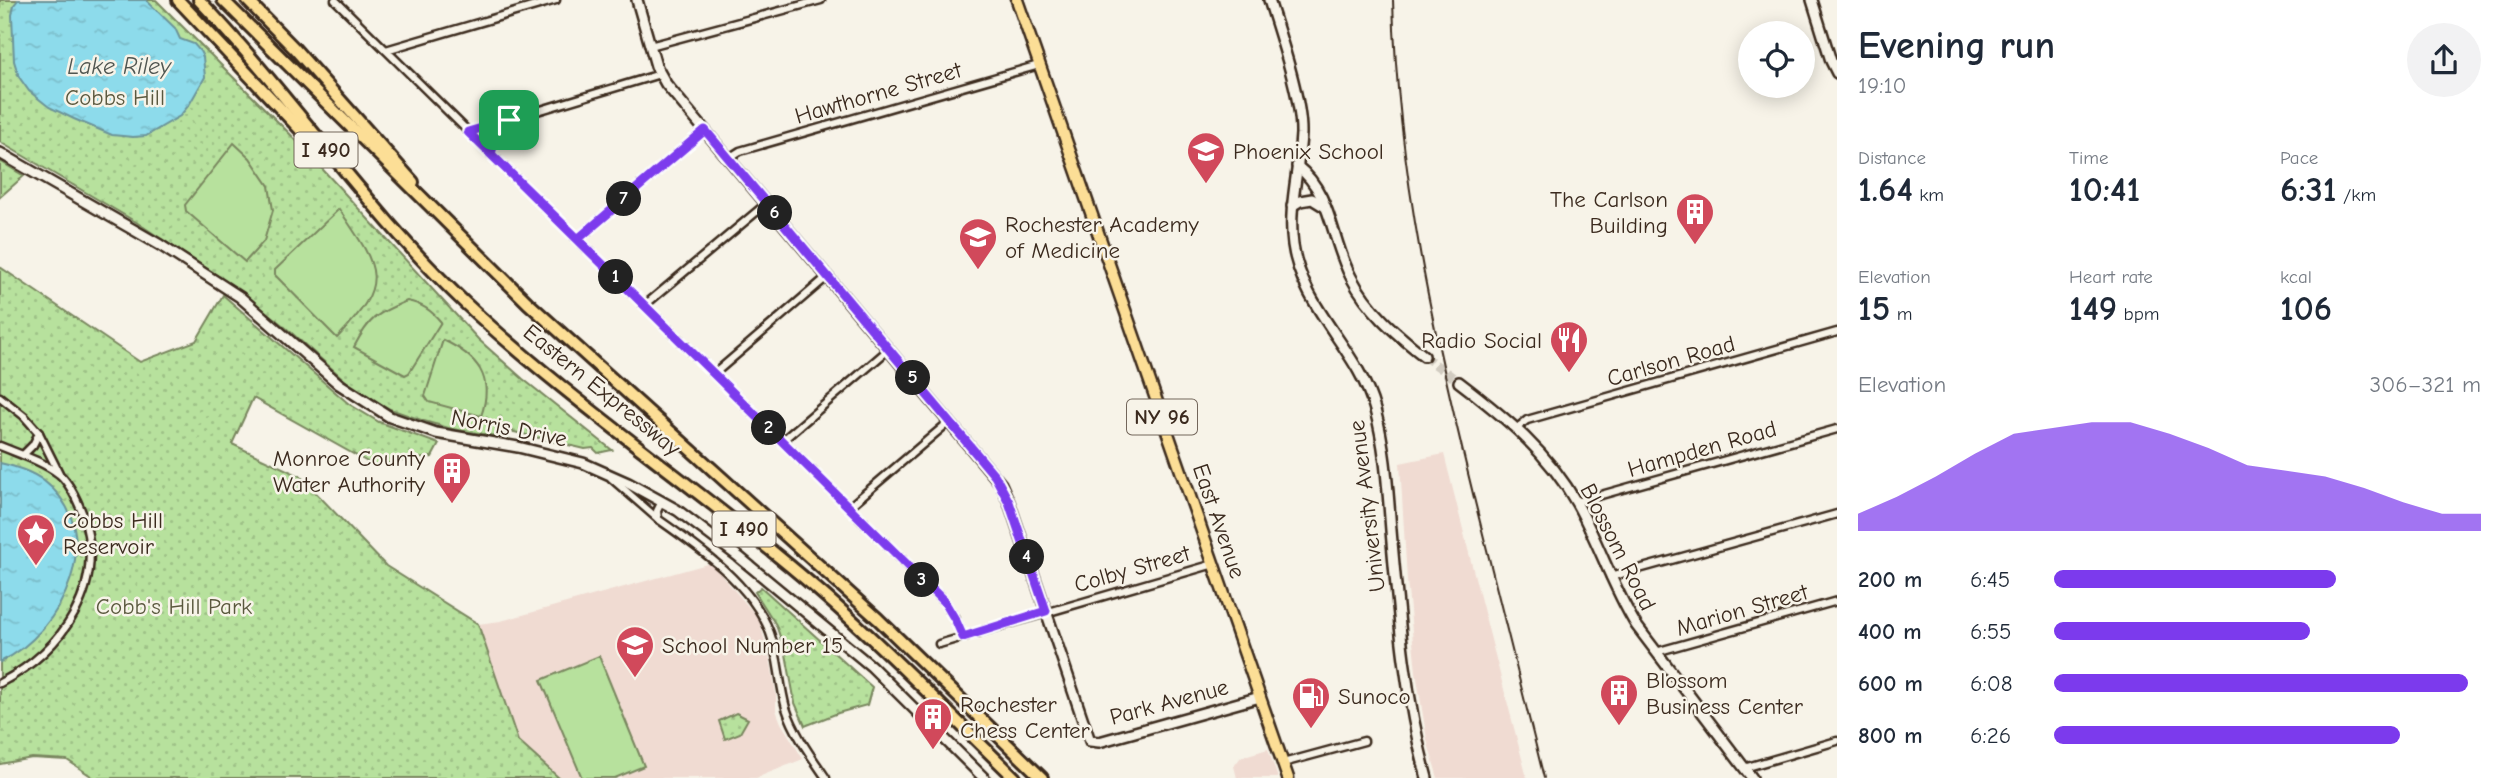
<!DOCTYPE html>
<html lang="en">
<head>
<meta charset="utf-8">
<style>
  body { margin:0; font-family:"Comic Neue",sans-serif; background:#f2f2f3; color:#1f2937; height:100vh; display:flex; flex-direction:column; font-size:26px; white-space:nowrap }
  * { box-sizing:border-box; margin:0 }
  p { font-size:23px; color:#747a83 }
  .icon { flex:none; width:38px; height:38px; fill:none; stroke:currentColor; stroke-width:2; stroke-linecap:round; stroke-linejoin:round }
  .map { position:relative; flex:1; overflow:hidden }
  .drawer { display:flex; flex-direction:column; background:#fff; width:665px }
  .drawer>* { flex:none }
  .buttons { position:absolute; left:1738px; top:21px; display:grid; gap:14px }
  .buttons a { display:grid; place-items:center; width:77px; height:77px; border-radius:50%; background:#fff; box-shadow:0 4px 18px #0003; font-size:35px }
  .pin { position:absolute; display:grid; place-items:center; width:60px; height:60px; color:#fff; margin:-30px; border-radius:14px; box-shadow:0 4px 10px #0006 }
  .km { position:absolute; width:35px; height:35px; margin:-18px; border-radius:50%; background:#222; color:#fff; font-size:19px; line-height:35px; text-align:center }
  .round { display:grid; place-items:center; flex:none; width:74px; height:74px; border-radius:37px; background:#f2f2f3 }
  .head { display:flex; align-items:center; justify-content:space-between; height:119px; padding:0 21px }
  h1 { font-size:38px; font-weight:700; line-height:52px }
  .figures { display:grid; grid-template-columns:repeat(3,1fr); gap:10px; height:119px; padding:7px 21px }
  .figures div { display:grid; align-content:center }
  .figures b { font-size:35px; font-weight:700 }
  .figures small { font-size:19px; font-weight:400 }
  .figures p { font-size:19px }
  .chart { height:196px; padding:14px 21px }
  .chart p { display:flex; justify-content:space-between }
  .chart svg { width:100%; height:126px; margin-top:7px; fill:#7c3aed; opacity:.7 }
  ul { padding:0 21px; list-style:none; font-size:23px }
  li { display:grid; grid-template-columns:112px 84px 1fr; align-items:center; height:52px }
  li i { height:18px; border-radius:9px; background:#7c3aed }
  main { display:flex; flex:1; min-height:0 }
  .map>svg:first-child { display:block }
  .built { fill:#f0dbd2 }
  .grass { fill:url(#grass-dots); stroke:#79865e; stroke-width:2 }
  .pitch { fill:#b7e19d; stroke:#79865e; stroke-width:2 }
  .water { fill:url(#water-ripples); stroke:#6c9499; stroke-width:2 }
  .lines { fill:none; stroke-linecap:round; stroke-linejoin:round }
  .secondary-tunnel { stroke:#d1cbc0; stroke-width:9; stroke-dasharray:9 4.5; stroke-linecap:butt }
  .street-casing { stroke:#3b2a1e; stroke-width:11 }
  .secondary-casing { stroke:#3b2a1e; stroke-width:14 }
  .primary-casing { stroke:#3b2a1e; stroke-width:15 }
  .highway-casing { stroke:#3b2a1e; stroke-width:16 }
  .street { stroke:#f7f3e8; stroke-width:6 }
  .secondary { stroke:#f7f3e8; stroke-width:9 }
  .primary { stroke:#fcde96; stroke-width:10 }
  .highway { stroke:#fcde96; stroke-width:10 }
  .rail { stroke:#3b2a1e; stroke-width:2 }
  .route-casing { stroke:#fff; stroke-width:14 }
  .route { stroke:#7c3aed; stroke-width:9 }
  .labels { text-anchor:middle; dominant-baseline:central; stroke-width:5; stroke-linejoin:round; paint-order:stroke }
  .shield { fill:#f7f3e8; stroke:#73665b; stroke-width:2 }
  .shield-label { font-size:21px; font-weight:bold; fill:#3b2a1e }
  .street-label { font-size:23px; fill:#3b2a1e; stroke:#f7f3e8 }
  .park-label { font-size:23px; fill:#5a583e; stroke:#f7f3e8 }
  .poi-label { font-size:23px; fill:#3b2a1e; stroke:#f7f3e8; text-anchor:start }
  .water-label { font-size:24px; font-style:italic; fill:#505651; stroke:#f7f3e8 }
</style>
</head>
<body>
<main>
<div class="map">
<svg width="1837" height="778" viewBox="0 0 1837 778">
  <defs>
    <pattern id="grass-dots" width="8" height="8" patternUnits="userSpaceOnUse" patternTransform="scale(1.75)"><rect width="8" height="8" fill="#b7e19d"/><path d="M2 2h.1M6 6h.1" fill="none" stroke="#9ec187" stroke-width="1.8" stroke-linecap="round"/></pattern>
    <pattern id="water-ripples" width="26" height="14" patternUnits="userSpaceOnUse" patternTransform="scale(1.75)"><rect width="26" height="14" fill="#8ddbeb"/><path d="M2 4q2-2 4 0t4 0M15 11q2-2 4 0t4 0" fill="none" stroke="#7bbcc9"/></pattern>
  </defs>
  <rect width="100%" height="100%" fill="#f7f3e8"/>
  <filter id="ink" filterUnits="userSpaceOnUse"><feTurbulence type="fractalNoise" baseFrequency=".0143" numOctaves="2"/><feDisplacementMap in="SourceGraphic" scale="14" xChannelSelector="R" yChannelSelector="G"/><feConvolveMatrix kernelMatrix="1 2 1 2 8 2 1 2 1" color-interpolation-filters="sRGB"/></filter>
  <g filter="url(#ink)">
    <g class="built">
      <polygon points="1444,454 1481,601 1527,778 1438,778 1427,740 1416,672 1407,580 1400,463"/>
      <polygon points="711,563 759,619 771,664 776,694 776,710 781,723 803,759 756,778 559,778 518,741 478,624 501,621"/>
      <polygon points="1268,749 1278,778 1237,778 1234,766 1241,757"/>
    </g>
    <g class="grass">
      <polygon points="0,0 156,0 293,137 478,339 523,379 612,450 598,453 593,448 585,449 510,431 508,438 452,429 424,421 390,409 356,390 286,328 239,290 136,222 0,142"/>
      <polygon points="0,161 24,176 0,197"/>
      <polygon points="0,267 140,362 196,341 223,295 349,404 379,422 439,444 432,457 373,465 253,398 232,444 300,476 386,566 478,624 518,741 559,778 94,778 67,760 32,758 0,764"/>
      <polygon points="761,587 872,687 867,705 838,713 805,726 795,703 786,654 776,625 755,592"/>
      <polygon points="736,713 748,719 740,733 725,739 719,721"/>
    </g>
    <g class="pitch">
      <polygon points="234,143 250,158 269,186 273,210 264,241 245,262 186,211 185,205"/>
      <path d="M339,209C380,269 391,282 337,338L275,275V270Z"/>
      <path d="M407,301C422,304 431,310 441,322L409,373L405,375L354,347C369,318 377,313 407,301Z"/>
      <path d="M443,340C477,356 495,377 481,416L429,402L425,396Z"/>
      <polygon points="599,656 644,766 615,778 582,778 541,680"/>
    </g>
    <g class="water">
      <polygon points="18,0 146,0 175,28 180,39 194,44 200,51 203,57 205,77 189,105 180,116 146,136 133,137 112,135 74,119 49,107 29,91 19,77 14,61 12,15 14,5"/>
      <path d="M0,463C16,467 31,471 44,481C110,532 63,633 0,662Z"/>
    </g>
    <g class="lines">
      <polyline class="secondary-tunnel" points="1424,356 1459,382"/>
      <defs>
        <g id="street">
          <polyline points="335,0 944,601 956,620 963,637"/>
          <polyline points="650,46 821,0"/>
          <polyline points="386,50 556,0"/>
          <polyline points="468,132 660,74"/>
          <polyline points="491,154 495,139 508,121"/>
          <polyline points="729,158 740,151 1039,65"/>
          <polyline points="578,239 705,130"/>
          <polyline points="645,305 767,203"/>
          <polyline points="714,374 828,276"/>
          <polyline points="0,397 24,416 39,433 59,473"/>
          <polyline points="1517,428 1527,420 1837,332"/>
          <polyline points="782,441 889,349"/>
          <path d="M0,446C19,454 42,461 59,474C70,483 78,502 83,515C107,587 63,650 0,683"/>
          <polyline points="23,455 33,445 39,433"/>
          <polyline points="611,478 658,519"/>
          <path d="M662,501L657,511L658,519C698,547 753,585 770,633C779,657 779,683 786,708C794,733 811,756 826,778"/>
          <polyline points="1576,502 1837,429"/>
          <polyline points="849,507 950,421"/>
          <polyline points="1610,577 1837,514"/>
          <polyline points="939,644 1214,564"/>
          <polyline points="1656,652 1837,601"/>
          <polyline points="1283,763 1364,741"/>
          <polyline points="1744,768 1837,741"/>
        </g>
        <g id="secondary">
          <polyline points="637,0 656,66 666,84 1001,484 1009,502 1090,741 1099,742 1260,697"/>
          <path d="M1269,0C1280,36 1302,99 1301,134C1299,171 1288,208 1293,245C1302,309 1359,350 1375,410C1387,453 1388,498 1392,542C1399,622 1406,701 1427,778"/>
          <polyline points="1812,0 1831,61 1837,73"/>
          <polyline points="0,153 160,245 240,297 339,384 390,417 436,433 518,447 583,463 628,483 677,510 739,557 871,666 984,778"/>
          <path d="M1297,166C1332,193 1331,240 1351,277C1368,310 1395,333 1424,356"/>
          <polyline points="1292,206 1300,201 1312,199 1325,207"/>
          <path d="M1459,382C1505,417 1549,453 1577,504C1599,543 1612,586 1636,625L1752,778"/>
        </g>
        <polyline id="primary" points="1017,0 1288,778"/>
        <g id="highway">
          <polyline points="178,0 313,143"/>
          <path d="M199,0C292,97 367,210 465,303C563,395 675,472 779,557C863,625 938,703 1015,778"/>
          <polyline points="223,0 528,303 878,619 1042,778"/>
          <polyline points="247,0 294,48 413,182"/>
        </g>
      </defs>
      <use href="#street" class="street-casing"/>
      <use href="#secondary" class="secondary-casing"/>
      <use href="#primary" class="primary-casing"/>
      <use href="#highway" class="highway-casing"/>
      <use href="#street" class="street"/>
      <use href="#secondary" class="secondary"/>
      <use href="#primary" class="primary"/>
      <use href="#highway" class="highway"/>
      <path class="rail" d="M1393,0C1397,172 1435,340 1476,506C1499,596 1521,687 1544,778"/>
    </g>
  </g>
  <g class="lines" filter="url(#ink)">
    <defs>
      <polyline id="route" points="509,120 495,139 491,154 944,601 956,621 963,637 1046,611 1009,502 995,476 705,130 578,239 468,132 509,120"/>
    </defs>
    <use href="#route" class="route-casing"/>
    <use href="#route" class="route"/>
  </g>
  <defs>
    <symbol id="school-pin" viewBox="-11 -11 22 30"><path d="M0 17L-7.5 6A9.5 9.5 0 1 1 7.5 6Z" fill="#d1495b" stroke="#f7f3e8"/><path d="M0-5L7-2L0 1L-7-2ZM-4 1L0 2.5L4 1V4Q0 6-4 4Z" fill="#fff"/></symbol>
    <symbol id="building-pin" viewBox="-11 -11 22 30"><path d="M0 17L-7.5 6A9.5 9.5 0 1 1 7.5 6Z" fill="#d1495b" stroke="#f7f3e8"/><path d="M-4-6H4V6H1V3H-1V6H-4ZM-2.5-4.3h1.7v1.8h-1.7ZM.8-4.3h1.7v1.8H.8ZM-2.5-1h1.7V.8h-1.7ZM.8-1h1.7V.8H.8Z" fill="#fff"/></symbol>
    <symbol id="restaurant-pin" viewBox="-11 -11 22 30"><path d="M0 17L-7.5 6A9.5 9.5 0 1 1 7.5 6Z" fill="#d1495b" stroke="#f7f3e8"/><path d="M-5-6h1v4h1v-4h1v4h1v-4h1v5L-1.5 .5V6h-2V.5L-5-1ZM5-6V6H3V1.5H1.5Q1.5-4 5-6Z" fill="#fff"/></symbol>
    <symbol id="sight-pin" viewBox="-11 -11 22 30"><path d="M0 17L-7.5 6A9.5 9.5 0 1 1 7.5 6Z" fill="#d1495b" stroke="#f7f3e8"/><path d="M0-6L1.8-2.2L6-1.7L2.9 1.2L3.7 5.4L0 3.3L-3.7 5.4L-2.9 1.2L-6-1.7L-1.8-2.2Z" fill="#fff"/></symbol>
    <symbol id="fuel-pin" viewBox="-11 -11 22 30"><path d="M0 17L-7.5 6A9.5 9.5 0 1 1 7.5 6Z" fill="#d1495b" stroke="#f7f3e8"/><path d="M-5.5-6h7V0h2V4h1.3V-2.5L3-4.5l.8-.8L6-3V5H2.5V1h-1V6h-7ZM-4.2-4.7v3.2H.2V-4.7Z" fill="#fff"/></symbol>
  </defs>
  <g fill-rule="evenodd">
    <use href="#school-pin" x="1184" y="129" width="44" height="60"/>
    <use href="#building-pin" x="1673" y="190" width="44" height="60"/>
    <use href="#school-pin" x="956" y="215" width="44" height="60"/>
    <use href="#restaurant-pin" x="1547" y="318" width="44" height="60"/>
    <use href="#building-pin" x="430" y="449" width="44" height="60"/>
    <use href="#sight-pin" x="14" y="511" width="44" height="60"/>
    <use href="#school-pin" x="613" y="623" width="44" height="60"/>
    <use href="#building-pin" x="1597" y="671" width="44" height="60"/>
    <use href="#fuel-pin" x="1289" y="674" width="44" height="60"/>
    <use href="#building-pin" x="911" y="695" width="44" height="60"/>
  </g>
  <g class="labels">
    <g class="shield">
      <rect x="294.5" y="132.5" width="63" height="35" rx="5"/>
      <rect x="1127" y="399.5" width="70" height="35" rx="5"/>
      <rect x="712.5" y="511.5" width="63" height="35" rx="5"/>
    </g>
    <g class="shield-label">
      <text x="326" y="150">I 490</text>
      <text x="1162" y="417">NY 96</text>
      <text x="744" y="529">I 490</text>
    </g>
    <g class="street-label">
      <text transform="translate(878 93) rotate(-16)">Hawthorne Street</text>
      <text transform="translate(1671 361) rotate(-16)">Carlson Road</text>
      <text transform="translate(602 390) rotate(39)">Eastern Expressway</text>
      <text transform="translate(509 428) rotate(11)">Norris Drive</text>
      <text transform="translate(1702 449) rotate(-16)">Hampden Road</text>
      <text transform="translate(1367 506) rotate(-97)">University Avenue</text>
      <text transform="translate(1219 521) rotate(71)">East Avenue</text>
      <text transform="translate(1618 547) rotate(63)">Blossom Road</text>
      <text transform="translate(1132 569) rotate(-16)">Colby Street</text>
      <text transform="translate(1742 610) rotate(-16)">Marion Street</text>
      <text transform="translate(1169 702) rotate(-15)">Park Avenue</text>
    </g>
    <g class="park-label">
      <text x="115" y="97">Cobbs Hill</text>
      <text x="174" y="606">Cobb's Hill Park</text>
    </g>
    <g class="poi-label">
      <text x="1233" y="151">Phoenix School</text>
      <text x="1668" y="199" text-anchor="end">The Carlson<tspan x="1668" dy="26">Building</tspan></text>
      <text x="1005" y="224">Rochester Academy<tspan x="1005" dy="26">of Medicine</tspan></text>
      <text x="1542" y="340" text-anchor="end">Radio Social</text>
      <text x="425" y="458" text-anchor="end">Monroe County<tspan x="425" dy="26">Water Authority</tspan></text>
      <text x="63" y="520">Cobbs Hill<tspan x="63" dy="26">Reservoir</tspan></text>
      <text x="662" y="645">School Number 15</text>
      <text x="1646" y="680">Blossom<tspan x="1646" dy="26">Business Center</tspan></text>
      <text x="1338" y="696">Sunoco</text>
      <text x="960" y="704">Rochester<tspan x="960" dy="26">Chess Center</tspan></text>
    </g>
    <g class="water-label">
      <text x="119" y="66">Lake Riley</text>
    </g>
  </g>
</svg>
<div class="buttons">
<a><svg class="icon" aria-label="locate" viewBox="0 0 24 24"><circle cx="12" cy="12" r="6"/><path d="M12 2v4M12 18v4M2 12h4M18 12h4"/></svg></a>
</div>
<div class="pin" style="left:509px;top:120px;background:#1e9e55"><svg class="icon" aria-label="arrive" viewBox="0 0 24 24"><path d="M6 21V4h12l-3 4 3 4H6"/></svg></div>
<b class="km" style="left:616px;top:277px">1</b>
<b class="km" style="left:769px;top:428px">2</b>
<b class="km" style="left:922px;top:580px">3</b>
<b class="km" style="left:1027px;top:557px">4</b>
<b class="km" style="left:913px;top:378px">5</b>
<b class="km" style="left:775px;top:213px">6</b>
<b class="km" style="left:624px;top:199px">7</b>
</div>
<section class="drawer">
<div class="head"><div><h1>Evening run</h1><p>19:10</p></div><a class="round"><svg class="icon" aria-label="share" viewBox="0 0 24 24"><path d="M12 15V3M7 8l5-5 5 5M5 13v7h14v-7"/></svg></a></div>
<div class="figures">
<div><p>Distance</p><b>1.64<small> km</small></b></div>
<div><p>Time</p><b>10:41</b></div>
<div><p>Pace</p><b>6:31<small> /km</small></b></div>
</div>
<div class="figures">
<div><p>Elevation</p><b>15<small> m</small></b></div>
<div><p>Heart rate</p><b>149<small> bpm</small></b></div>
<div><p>kcal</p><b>106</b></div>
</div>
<div class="chart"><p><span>Elevation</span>306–321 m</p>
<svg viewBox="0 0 160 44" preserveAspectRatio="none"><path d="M0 44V38L10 32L20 25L30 17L40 10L50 8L60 6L70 6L80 10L90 15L100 21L110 23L120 25L130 29L140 34L150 38L160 38V44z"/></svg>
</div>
<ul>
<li><b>200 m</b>6:45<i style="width:66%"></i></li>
<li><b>400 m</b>6:55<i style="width:60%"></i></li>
<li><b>600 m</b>6:08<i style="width:97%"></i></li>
<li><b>800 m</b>6:26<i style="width:81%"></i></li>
</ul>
</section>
</main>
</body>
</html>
